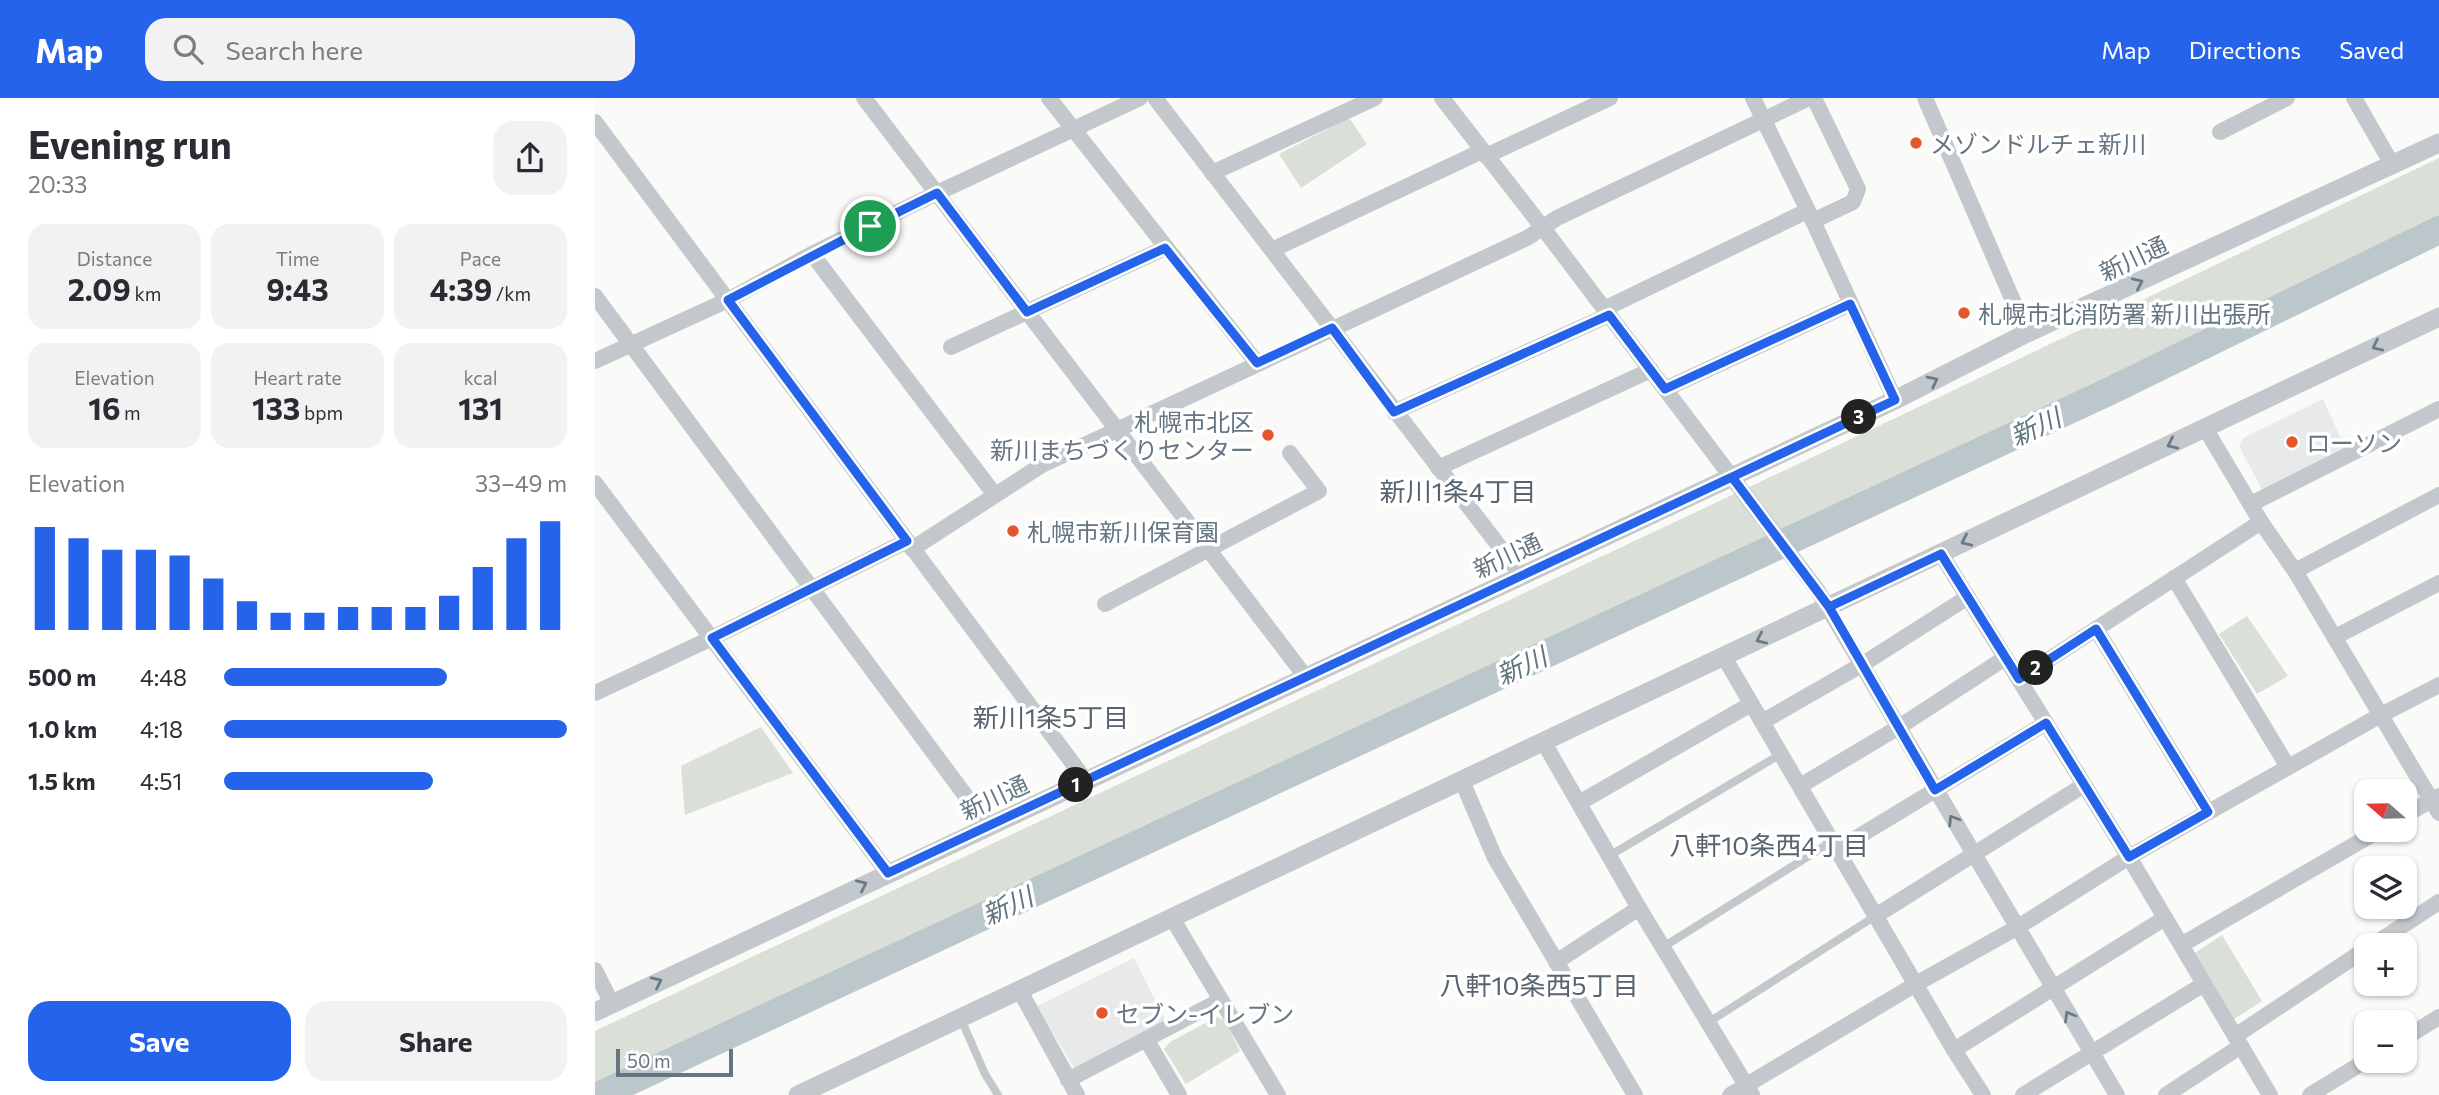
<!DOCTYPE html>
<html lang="en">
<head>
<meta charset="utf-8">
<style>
  body { margin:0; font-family:Commissioner,"Noto Sans JP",sans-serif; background:#f2f2f3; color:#2b2b33; height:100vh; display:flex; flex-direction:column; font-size:26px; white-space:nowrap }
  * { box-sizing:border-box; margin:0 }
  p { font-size:23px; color:#7c7c81 }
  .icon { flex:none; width:38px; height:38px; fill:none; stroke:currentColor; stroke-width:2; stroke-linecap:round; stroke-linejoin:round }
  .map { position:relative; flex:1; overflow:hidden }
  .details { display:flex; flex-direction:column; background:#fff; width:595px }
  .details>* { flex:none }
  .needle { width:46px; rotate:290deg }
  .fabs { position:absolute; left:1759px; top:681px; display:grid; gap:14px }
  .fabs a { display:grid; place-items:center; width:63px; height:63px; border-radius:14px; background:#fff; box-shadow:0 2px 5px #0004; font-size:35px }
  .scale { position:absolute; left:21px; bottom:18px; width:117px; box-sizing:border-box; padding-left:7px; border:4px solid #657683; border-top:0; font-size:19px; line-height:24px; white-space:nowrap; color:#657683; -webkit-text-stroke:5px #fff; paint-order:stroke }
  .pin { position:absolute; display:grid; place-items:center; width:60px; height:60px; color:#fff; margin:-30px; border:4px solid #fff; border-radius:50%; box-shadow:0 2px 7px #0007 }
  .km { position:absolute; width:35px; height:35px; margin:-18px; border-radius:50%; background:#222; color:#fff; font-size:19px; line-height:35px; text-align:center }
  .round { display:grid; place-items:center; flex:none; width:74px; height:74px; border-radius:21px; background:#f2f2f3 }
  .overview { display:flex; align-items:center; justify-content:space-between; height:119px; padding:0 28px }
  h1 { font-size:38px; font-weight:700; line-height:52px }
  .metrics { display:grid; grid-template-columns:repeat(3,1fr); gap:10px; height:119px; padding:7px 28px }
  .metrics div { display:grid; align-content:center; border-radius:18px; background:#f2f2f3; text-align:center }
  .metrics b { font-size:30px; font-weight:700 }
  .metrics small { font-size:19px; font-weight:400 }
  .metrics p { font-size:19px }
  .chart { height:196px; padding:14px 28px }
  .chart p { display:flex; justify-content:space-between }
  .chart svg { width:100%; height:126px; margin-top:7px; stroke:#2563eb; stroke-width:6 }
  .action { display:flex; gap:14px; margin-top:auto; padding:14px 28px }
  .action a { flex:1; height:80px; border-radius:21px; background:#2563eb; color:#fff; font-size:28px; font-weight:700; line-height:80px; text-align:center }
  .action a+a { background:#f2f2f3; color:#2b2b33 }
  ul { padding:0 28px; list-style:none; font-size:23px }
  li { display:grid; grid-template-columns:112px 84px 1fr; align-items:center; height:52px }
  li i { height:18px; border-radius:9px; background:#2563eb }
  header { display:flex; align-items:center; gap:42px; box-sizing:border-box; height:98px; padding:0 35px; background:#2563eb; color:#fff }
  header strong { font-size:33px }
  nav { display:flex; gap:38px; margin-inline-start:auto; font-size:24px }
  .search { width:490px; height:63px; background:#f2f2f3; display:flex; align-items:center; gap:18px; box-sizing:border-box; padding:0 24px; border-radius:21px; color:#7c7c81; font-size:26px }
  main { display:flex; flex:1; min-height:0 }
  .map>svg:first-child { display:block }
  .built { fill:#e8e9e9 }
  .green { fill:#dadfd7 }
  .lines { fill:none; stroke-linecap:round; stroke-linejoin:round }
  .river { stroke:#bbc7cb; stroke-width:28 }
  .service { stroke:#c3c8cc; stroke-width:8 }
  .minor { stroke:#c3c8cc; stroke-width:16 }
  .tertiary { stroke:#c3c8cc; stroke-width:19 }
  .oneway { stroke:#6a7a87 }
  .route-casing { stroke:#fff; stroke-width:14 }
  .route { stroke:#2563eb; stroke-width:9 }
  .poi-dot { fill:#e4572e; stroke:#fff; stroke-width:2.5 }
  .labels { text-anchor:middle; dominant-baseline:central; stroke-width:7; stroke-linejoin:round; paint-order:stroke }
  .poi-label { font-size:24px; fill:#657683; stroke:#fff; text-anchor:start }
  .street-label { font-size:24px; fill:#657683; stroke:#fff }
  .water-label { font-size:26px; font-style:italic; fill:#60757c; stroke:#fff }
  .neighbourhood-label { font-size:26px; fill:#57646e; stroke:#fff }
</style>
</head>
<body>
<header>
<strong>Map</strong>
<div class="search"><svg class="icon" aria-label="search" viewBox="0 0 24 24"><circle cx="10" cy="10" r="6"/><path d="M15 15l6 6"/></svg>Search here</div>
<nav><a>Map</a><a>Directions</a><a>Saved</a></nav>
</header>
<main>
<section class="details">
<div class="overview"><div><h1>Evening run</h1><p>20:33</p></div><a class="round"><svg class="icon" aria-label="share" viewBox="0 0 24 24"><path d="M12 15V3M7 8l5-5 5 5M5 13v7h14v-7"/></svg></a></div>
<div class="metrics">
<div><p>Distance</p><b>2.09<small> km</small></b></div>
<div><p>Time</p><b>9:43</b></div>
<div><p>Pace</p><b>4:39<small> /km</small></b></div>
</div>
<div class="metrics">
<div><p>Elevation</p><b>16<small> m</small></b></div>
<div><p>Heart rate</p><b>133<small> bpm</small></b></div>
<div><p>kcal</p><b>131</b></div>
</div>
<div class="chart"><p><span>Elevation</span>33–49 m</p>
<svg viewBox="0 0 160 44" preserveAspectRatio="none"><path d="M5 44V8M15 44V12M25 44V16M35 44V16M45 44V18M55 44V26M65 44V34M75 44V38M85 44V38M95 44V36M105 44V36M115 44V36M125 44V32M135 44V22M145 44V12M155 44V6"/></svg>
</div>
<ul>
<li><b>500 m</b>4:48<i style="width:65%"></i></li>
<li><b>1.0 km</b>4:18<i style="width:100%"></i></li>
<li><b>1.5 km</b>4:51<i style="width:61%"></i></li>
</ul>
<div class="action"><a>Save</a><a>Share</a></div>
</section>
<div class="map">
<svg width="1844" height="997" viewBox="0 0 1844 997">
  <rect width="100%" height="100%" fill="#fafaf8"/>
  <g class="built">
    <polygon points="1728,301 1750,349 1667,392 1644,348 1648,340"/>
    <polygon points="539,860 571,923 479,970 442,908"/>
  </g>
  <g class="green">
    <polygon points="754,20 772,46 706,90 684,56"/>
    <polygon points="1844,60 1844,125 1332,368 823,604 0,995 0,933 1309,316"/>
    <polygon points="1652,518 1693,578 1662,596 1624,536"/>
    <polygon points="166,629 198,675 90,717 86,668"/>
    <polygon points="1627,837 1667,903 1639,921 1600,855"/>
    <polygon points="622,919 630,923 645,953 591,986 569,951 575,944"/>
  </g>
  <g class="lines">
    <polyline class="river" points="5,997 1515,293 1844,132"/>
    <g class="service">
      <polyline points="1014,758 1186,656"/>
      <polyline points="1068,849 1238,743"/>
      <polyline points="366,921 390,976 403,997"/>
      <polyline points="1114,924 1282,817"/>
    </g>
    <g class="minor">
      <polyline points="269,0 710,578"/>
      <polyline points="454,0 662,265"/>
      <polyline points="560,0 927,478"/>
      <polyline points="847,0 948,130 1223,493 1522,997"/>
      <polyline points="1158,0 1218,123 1300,302"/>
      <polyline points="1330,0 1432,235"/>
      <polyline points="1759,0 1798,68"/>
      <polyline points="0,24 491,683"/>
      <polyline points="1625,34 1692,0"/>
      <polyline points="891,58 1015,0"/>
      <polyline points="617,75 780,0"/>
      <polyline points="1218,123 1258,104 1263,91 1219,0"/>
      <polyline points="677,152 887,53"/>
      <polyline points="217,156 400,397"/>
      <polyline points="0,198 393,728"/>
      <polyline points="1009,211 1212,113"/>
      <polyline points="356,249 570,150"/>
      <polyline points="0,263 133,202 217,156 342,95 545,0"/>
      <polyline points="1070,291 1255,206"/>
      <polyline points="799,314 1014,217"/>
      <polyline points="1610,330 1666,424 1700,473 1844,715"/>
      <polyline points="843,370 1056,272"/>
      <polyline points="0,385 293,775"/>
      <polyline points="1656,406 1844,311"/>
      <polyline points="317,451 447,367 932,140 962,120 1214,0"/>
      <polyline points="1346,456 1534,759 1675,997"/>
      <polyline points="1700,473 1844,397"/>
      <polyline points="1579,480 1693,669"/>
      <polyline points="510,506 724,393 695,355"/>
      <polyline points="1501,531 1613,714"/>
      <polyline points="1740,539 1844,485"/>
      <polyline points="1129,559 1359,952 1388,997"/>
      <polyline points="1424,581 1666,424"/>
      <polyline points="0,595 117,540 312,443"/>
      <polyline points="1167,624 1268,566 1373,499"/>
      <polyline points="948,643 1044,810 1157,997"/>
      <polyline points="867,683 900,760 1040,997"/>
      <polyline points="1205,688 1304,629 1410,560"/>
      <polyline points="984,705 1156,606"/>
      <polyline points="1810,717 1844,698"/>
      <polyline points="1243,751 1451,625"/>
      <polyline points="1282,817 1489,687"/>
      <polyline points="577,820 683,997"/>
      <polyline points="1586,847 1785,732"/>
      <polyline points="1778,847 1844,804"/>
      <polyline points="961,864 1044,810"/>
      <polyline points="0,872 17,906"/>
      <polyline points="424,891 482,997"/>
      <polyline points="1640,938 1771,851"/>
      <polyline points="1810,940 1844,919"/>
      <polyline points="551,941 584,997"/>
      <polyline points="1359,952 1570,820"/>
      <polyline points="473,982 626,902"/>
      <polyline points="1135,997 1321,886 1423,829 1534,759 1784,618 1844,587"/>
      <polyline points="1428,997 1609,886"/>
      <polyline points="1571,997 1646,948"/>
      <polyline points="1715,997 1772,962"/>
    </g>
    <g class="tertiary">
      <polyline points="0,914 1300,302 1432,235 1844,45"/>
      <polyline points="203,997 1844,219"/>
    </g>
  </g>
  <defs><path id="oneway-chevron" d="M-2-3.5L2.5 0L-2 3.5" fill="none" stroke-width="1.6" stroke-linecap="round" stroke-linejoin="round" transform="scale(1.75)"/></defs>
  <g class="oneway">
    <use href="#oneway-chevron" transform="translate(1543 185) rotate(-25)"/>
    <use href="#oneway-chevron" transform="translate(1782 248) rotate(155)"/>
    <use href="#oneway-chevron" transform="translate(1338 283) rotate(-27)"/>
    <use href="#oneway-chevron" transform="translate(1577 346) rotate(155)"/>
    <use href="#oneway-chevron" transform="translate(1371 443) rotate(155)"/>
    <use href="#oneway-chevron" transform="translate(1166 541) rotate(155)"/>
    <use href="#oneway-chevron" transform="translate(1358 722) rotate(-122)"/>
    <use href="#oneway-chevron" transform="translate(267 787) rotate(-25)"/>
    <use href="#oneway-chevron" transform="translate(62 884) rotate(-25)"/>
    <use href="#oneway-chevron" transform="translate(1474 918) rotate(-120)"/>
  </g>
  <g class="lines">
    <defs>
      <polyline id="route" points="275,128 133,202 312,443 117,540 293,775 1137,379 1234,509 1346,456 1424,581 1501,531 1613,714 1534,759 1451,625 1340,692 1234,509 1223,494 1137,379 1300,302 1255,206 1070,291 1014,217 799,314 737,230 662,265 570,150 432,214 342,95 275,128"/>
    </defs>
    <use href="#route" class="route-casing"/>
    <use href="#route" class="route"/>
  </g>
  <g class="poi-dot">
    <circle cx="1321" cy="45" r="7"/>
    <circle cx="1369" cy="215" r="7"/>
    <circle cx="673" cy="337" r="7"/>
    <circle cx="1697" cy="344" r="7"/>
    <circle cx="418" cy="433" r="7"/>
    <circle cx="507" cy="915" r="7"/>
  </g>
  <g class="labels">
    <g class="poi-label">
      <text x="1335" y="45">メゾンドルチェ新川</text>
      <text x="1383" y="215">札幌市北消防署 新川出張所</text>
      <text x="659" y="323" text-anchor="end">札幌市北区<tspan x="659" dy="28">新川まちづくりセンター</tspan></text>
      <text x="1711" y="344">ローソン</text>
      <text x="432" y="433">札幌市新川保育園</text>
      <text x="521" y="915">セブン-イレブン</text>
    </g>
    <g class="street-label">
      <text transform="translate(1538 160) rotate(-25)">新川通</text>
      <text transform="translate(912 457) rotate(-25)">新川通</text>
      <text transform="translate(399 699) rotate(-25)">新川通</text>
    </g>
    <g class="water-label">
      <text transform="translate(1440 328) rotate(-25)">新川</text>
      <text transform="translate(926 567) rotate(-25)">新川</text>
      <text transform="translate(412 807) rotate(-25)">新川</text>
    </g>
    <g class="neighbourhood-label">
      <text x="863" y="392">新川1条4丁目</text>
      <text x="456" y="618">新川1条5丁目</text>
      <text x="1174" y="746">八軒10条西4丁目</text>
      <text x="944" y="886">八軒10条西5丁目</text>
    </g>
  </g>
</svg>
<div class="fabs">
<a><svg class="needle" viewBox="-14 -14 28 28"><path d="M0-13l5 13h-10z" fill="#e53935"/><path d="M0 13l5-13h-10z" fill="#7c7c81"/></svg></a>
<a><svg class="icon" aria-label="layers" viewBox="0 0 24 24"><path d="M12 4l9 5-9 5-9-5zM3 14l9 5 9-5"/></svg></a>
<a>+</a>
<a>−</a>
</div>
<div class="scale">50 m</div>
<div class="pin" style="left:275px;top:128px;background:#1e9e55"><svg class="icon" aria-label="arrive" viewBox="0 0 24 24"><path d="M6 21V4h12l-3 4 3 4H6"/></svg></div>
<b class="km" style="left:481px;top:687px">1</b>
<b class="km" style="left:1441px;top:570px">2</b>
<b class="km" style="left:1264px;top:319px">3</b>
</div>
</main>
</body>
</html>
